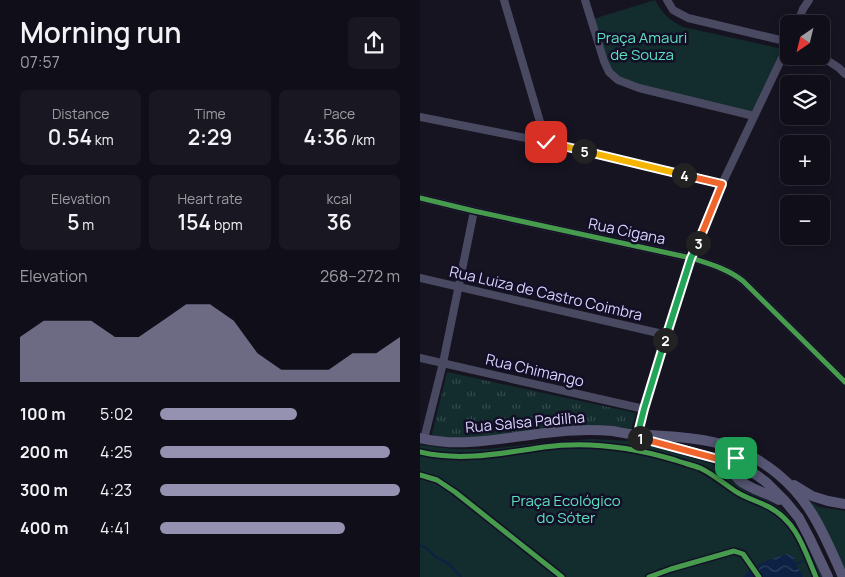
<!DOCTYPE html>
<html lang="en">
<head>
<meta charset="utf-8">
<style>
  body { margin:0; font-family:Manrope,sans-serif; background:#191822; color:#f1f3f6; height:100vh; display:flex; flex-direction:column; font-size:19px; white-space:nowrap }
  * { box-sizing:border-box; margin:0 }
  p { font-size:16px; color:#9c9ca2 }
  .icon { flex:none; width:28px; height:28px; fill:none; stroke:currentColor; stroke-width:2; stroke-linecap:round; stroke-linejoin:round }
  .map { position:relative; flex:1; overflow:hidden }
  .drawer { display:flex; flex-direction:column; background:#100f19; width:420px }
  .drawer>* { flex:none }
  .needle { width:32px; rotate:215deg }
  .tools { position:absolute; left:360px; top:15px; display:grid; gap:10px }
  .tools a { display:grid; place-items:center; width:50px; height:50px; border-radius:8px; background:#100f19; box-shadow:0 2px 12px #0003,0 0 0 1px #302f38; font-size:25px }
  .pin { position:absolute; display:grid; place-items:center; width:42px; height:42px; color:#fff; margin:-21px; border-radius:10px; box-shadow:0 2px 8px #0006 }
  .km { position:absolute; width:25px; height:25px; margin:-12px; border-radius:50%; background:#222; color:#fff; font-size:14px; line-height:25px; text-align:center }
  .round { display:grid; place-items:center; flex:none; width:52px; height:52px; border-radius:8px; background:#191822 }
  .overview { display:flex; align-items:center; justify-content:space-between; height:85px; padding:0 20px }
  h1 { font-size:28px; font-weight:600; line-height:38px }
  .stats { display:grid; grid-template-columns:repeat(3,1fr); gap:8px; height:85px; padding:5px 20px }
  .stats div { display:grid; align-content:center; border-radius:8px; background:#191822; text-align:center }
  .stats b { font-size:21px; font-weight:600 }
  .stats small { font-size:14px; font-weight:400 }
  .stats p { font-size:14px }
  .chart { height:140px; padding:10px 20px }
  .chart p { display:flex; justify-content:space-between }
  .chart svg { width:100%; height:90px; margin-top:5px; fill:#9591b1; opacity:.7 }
  ul { padding:0 20px; list-style:none; font-size:16px }
  li { display:grid; grid-template-columns:80px 60px 1fr; align-items:center; height:38px }
  li i { height:12px; border-radius:6px; background:#9591b1 }
  main { display:flex; flex:1; min-height:0 }
  .map>svg:first-child { display:block }
  .grass { fill:url(#grass-tufts) }
  .park { fill:#132c2d }
  .water { fill:url(#water-waves) }
  .lines { fill:none; stroke-linecap:round; stroke-linejoin:round }
  .stream { stroke:#0d2144; stroke-width:2 }
  .minor { stroke:#4a4962; stroke-width:8 }
  .secondary { stroke:#575674; stroke-width:10 }
  .cycleway-casing { stroke:#130f26; stroke-width:8 }
  .cycleway { stroke:#469c4c; stroke-width:5 }
  .split-1-casing { stroke:#fff; stroke-width:10 }
  .split-2-casing { stroke:#fff; stroke-width:10 }
  .split-3-casing { stroke:#fff; stroke-width:10 }
  .split-4-casing { stroke:#fff; stroke-width:10 }
  .split-5-casing { stroke:#fff; stroke-width:10 }
  .split-6-casing { stroke:#fff; stroke-width:10 }
  .split-1 { stroke:#f0652b; stroke-width:6 }
  .split-2 { stroke:#22a559; stroke-width:6 }
  .split-3 { stroke:#22a559; stroke-width:6 }
  .split-4 { stroke:#f0652b; stroke-width:6 }
  .split-5 { stroke:#f5b400; stroke-width:6 }
  .split-6 { stroke:#f5b400; stroke-width:6 }
  .labels { text-anchor:middle; dominant-baseline:central; stroke-width:5; stroke-linejoin:round; paint-order:stroke }
  .park-label { font-size:15px; fill:#5fe0c0; stroke:#130f26 }
  .street-label { font-size:15px; fill:#d9d4ff; stroke:#130f26 }
</style>
</head>
<body>
<main>
<section class="drawer">
<div class="overview"><div><h1>Morning run</h1><p>07:57</p></div><a class="round"><svg class="icon" aria-label="share" viewBox="0 0 24 24"><path d="M12 15V3M7 8l5-5 5 5M5 13v7h14v-7"/></svg></a></div>
<div class="stats">
<div><p>Distance</p><b>0.54<small> km</small></b></div>
<div><p>Time</p><b>2:29</b></div>
<div><p>Pace</p><b>4:36<small> /km</small></b></div>
</div>
<div class="stats">
<div><p>Elevation</p><b>5<small> m</small></b></div>
<div><p>Heart rate</p><b>154<small> bpm</small></b></div>
<div><p>kcal</p><b>36</b></div>
</div>
<div class="chart"><p><span>Elevation</span>268–272 m</p>
<svg viewBox="0 0 160 44" preserveAspectRatio="none"><path d="M0 44V22L10 14L20 14L30 14L40 22L50 22L60 14L70 6L80 6L90 14L100 30L110 38L120 38L130 38L140 30L150 30L160 22V44z"/></svg>
</div>
<ul>
<li><b>100 m</b>5:02<i style="width:57%"></i></li>
<li><b>200 m</b>4:25<i style="width:96%"></i></li>
<li><b>300 m</b>4:23<i style="width:100%"></i></li>
<li><b>400 m</b>4:41<i style="width:77%"></i></li>
</ul>
</section>
<div class="map">
<svg width="425" height="577" viewBox="0 0 425 577">
  <defs>
    <pattern id="grass-tufts" width="24" height="20" patternUnits="userSpaceOnUse" patternTransform="scale(1.25)"><rect width="24" height="20" fill="#132c2d"/><path d="M3 7l-1-3M5 7V3M7 7l1-3M15 17l-1-3M17 17v-4M19 17l1-3" fill="none" stroke="#354a4c"/></pattern>
    <pattern id="water-waves" width="16" height="10" patternUnits="userSpaceOnUse" patternTransform="scale(1.25)"><rect width="16" height="10" fill="#0d2144"/><path d="M0 5q4-4 8 0t8 0" fill="none" stroke="#304060"/></pattern>
  </defs>
  <rect width="100%" height="100%" fill="#161421"/>
  <polygon class="grass" points="27,372 216,413 211,430 70,437 21,438 12,434"/>
  <g class="park">
    <path d="M235,0C243,14 248,19 263,27L363,49L332,113L221,86L200,78L192,70L173,19Z"/>
    <polygon points="172,439 210,441 242,448 292,464 302,469 311,480 326,491 347,500 360,508 367,514 373,521 404,577 0,577 0,445 33,449 69,449 120,443"/>
    <polygon points="388,500 399,507 425,511 425,572"/>
  </g>
  <path class="water" d="M367,554L374,557L375,564L383,575V577H323C337,562 348,560 367,554Z"/>
  <g class="lines">
    <g class="stream">
      <polyline points="0,545 6,548 17,558 29,564 41,577"/>
      <polyline points="374,565 383,561"/>
    </g>
    <g class="minor">
      <polyline points="84,0 126,142"/>
      <polyline points="165,0 184,61 189,72 198,80 219,88 334,116"/>
      <polyline points="247,0 253,10 268,18 369,42"/>
      <polyline points="377,24 383,9 389,0"/>
      <polyline points="401,56 419,68 425,74"/>
      <polyline points="0,117 126,142 302,184"/>
      <path d="M0,198L54,211L271,258C290,264 308,269 323,281L425,382"/>
      <polyline points="0,278 247,335"/>
      <polyline points="0,358 224,409"/>
      <polyline points="217,437 224,409 271,258 302,184 369,43"/>
      <polyline points="4,439 23,363 54,211"/>
    </g>
    <g class="secondary">
      <path d="M0,438C43,448 82,438 125,433C147,430 170,429 193,431C199,432 205,434 212,434C241,436 286,437 313,448C345,460 373,483 391,512C404,532 413,555 423,577"/>
      <polyline points="227,440 313,463 335,474 346,482 365,501 379,518 389,537 408,577"/>
      <path d="M316,458C301,483 343,490 359,500"/>
      <polyline points="374,485 392,496 408,501 425,504"/>
    </g>
    <defs>
      <g id="cycleway">
        <path d="M0,198L54,211L271,258C290,264 308,269 323,281L425,382"/>
        <path d="M0,452C41,462 83,453 124,447C168,441 212,447 255,460C263,463 272,465 280,468C293,474 303,483 315,491C325,498 338,501 349,507C377,522 384,549 396,577"/>
        <polyline points="0,475 17,480 35,492 142,577"/>
        <polyline points="229,577 251,569 314,551 323,554 339,577"/>
      </g>
    </defs>
    <use href="#cycleway" class="cycleway-casing"/>
    <use href="#cycleway" class="cycleway"/>
  </g>
  <g class="lines">
    <defs>
      <polyline id="split-1" points="220,438 313,463 316,458"/>
      <polyline id="split-2" points="220,438 217,437 224,409 245,340"/>
      <polyline id="split-3" points="245,340 271,258 278,243"/>
      <polyline id="split-4" points="264,175 302,184 278,243"/>
      <polyline id="split-5" points="164,151 264,175"/>
      <polyline id="split-6" points="126,142 164,151"/>
    </defs>
    <use href="#split-1" class="split-1-casing"/>
    <use href="#split-2" class="split-2-casing"/>
    <use href="#split-3" class="split-3-casing"/>
    <use href="#split-4" class="split-4-casing"/>
    <use href="#split-5" class="split-5-casing"/>
    <use href="#split-6" class="split-6-casing"/>
    <use href="#split-1" class="split-1"/>
    <use href="#split-2" class="split-2"/>
    <use href="#split-3" class="split-3"/>
    <use href="#split-4" class="split-4"/>
    <use href="#split-5" class="split-5"/>
    <use href="#split-6" class="split-6"/>
  </g>
  <g class="labels">
    <g class="park-label">
      <text x="222" y="37">Praça Amauri<tspan x="222" dy="17">de Souza</tspan></text>
      <text x="146" y="500">Praça Ecológico<tspan x="146" dy="17">do Sóter</tspan></text>
    </g>
    <g class="street-label">
      <text transform="translate(207 231) rotate(12)">Rua Cigana</text>
      <text transform="translate(126 293) rotate(13)">Rua Luiza de Castro Coimbra</text>
      <text transform="translate(115 370) rotate(13)">Rua Chimango</text>
      <text transform="translate(105 422) rotate(-5)">Rua Salsa Padilha</text>
    </g>
  </g>
</svg>
<div class="tools">
<a><svg class="needle" viewBox="-14 -14 28 28"><path d="M0-13l5 13h-10z" fill="#e53935"/><path d="M0 13l5-13h-10z" fill="#9c9ca2"/></svg></a>
<a><svg class="icon" aria-label="layers" viewBox="0 0 24 24"><path d="M12 4l9 5-9 5-9-5zM3 14l9 5 9-5"/></svg></a>
<a>+</a>
<a>−</a>
</div>
<div class="pin" style="left:316px;top:458px;background:#1e9e55"><svg class="icon" aria-label="arrive" viewBox="0 0 24 24"><path d="M6 21V4h12l-3 4 3 4H6"/></svg></div>
<div class="pin" style="left:126px;top:142px;background:#d93025"><svg class="icon" aria-label="check" viewBox="0 0 24 24"><path d="M5 12l5 5 9-10"/></svg></div>
<b class="km" style="left:220px;top:438px">1</b>
<b class="km" style="left:245px;top:340px">2</b>
<b class="km" style="left:278px;top:243px">3</b>
<b class="km" style="left:264px;top:175px">4</b>
<b class="km" style="left:164px;top:151px">5</b>
</div>
</main>
</body>
</html>
